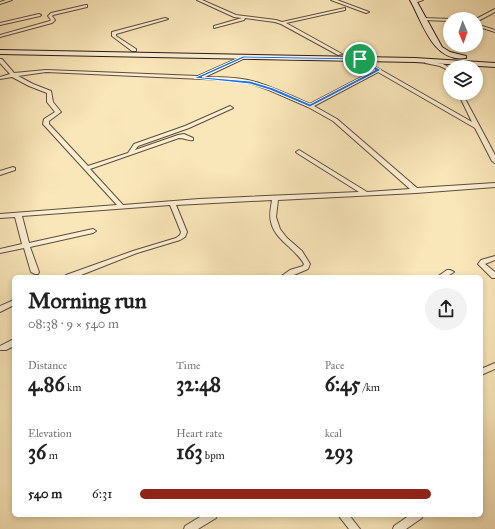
<!DOCTYPE html>
<html lang="en">
<head>
<meta charset="utf-8">
<style>
  body { margin:0; font-family:"IM FELL Great Primer",serif; background:#f2f2f2; color:#222; height:100vh; display:flex; flex-direction:column; font-size:15px; white-space:nowrap }
  * { box-sizing:border-box; margin:0 }
  p { font-size:13px; color:#767676 }
  .icon { flex:none; width:22px; height:22px; fill:none; stroke:currentColor; stroke-width:2; stroke-linecap:round; stroke-linejoin:round }
  .map { position:relative; flex:1; overflow:hidden }
  .panel { position:absolute; left:12px; top:275px; width:471px; height:242px; display:flex; flex-direction:column; background:#fff; border-radius:6px; box-shadow:0 2px 6px #0003 }
  .panel>* { flex:none }
  .needle { width:26px; rotate:178deg }
  .fabs { position:absolute; left:443px; top:12px; display:grid; gap:8px }
  .fabs a { display:grid; place-items:center; width:40px; height:40px; border-radius:50%; background:#fff; box-shadow:0 2px 6px #0003; font-size:20px }
  .pin { position:absolute; display:grid; place-items:center; width:34px; height:34px; color:#fff; margin:-17px; border:2px solid #fff; border-radius:50%; box-shadow:0 1px 4px #0007 }
  .round { display:grid; place-items:center; flex:none; width:42px; height:42px; border-radius:21px; background:#f2f2f2 }
  .headline { display:flex; align-items:center; justify-content:space-between; height:68px; padding:0 16px }
  h1 { font-size:22px; font-weight:800; line-height:30px }
  .metrics { display:grid; grid-template-columns:repeat(3,1fr); gap:6px; height:68px; padding:4px 16px }
  .metrics div { display:grid; align-content:center }
  .metrics b { font-size:20px; font-weight:800 }
  .metrics small { font-size:11px; font-weight:400 }
  .metrics p { font-size:11px }
  ul { padding:0 16px; list-style:none; font-size:13px }
  li { display:grid; grid-template-columns:64px 48px 1fr; align-items:center; height:30px }
  li i { height:10px; border-radius:5px; background:#8f2418 }
  .map>svg:first-child { display:block }
  .lines { fill:none; stroke-linecap:round; stroke-linejoin:round }
  .minor-casing { stroke:#5f4d3c; stroke-width:2 }
  .secondary-casing { stroke:#2c1a13; stroke-width:2 }
  .minor { fill:#fbefd2; fill-rule:evenodd }
  .secondary { fill:#fbefd2; fill-rule:evenodd }
  .route { fill:#1a73e8; stroke:#fff; fill-rule:evenodd }
</style>
</head>
<body>
<div class="map">
<svg width="495" height="529" viewBox="0 0 495 529">
  <rect width="100%" height="100%" fill="#f9e6b9"/>
  <filter id="stains"><feTurbulence type="fractalNoise" baseFrequency=".005" numOctaves="4"/><feColorMatrix values="0 0 0 0 .2 0 0 0 0 .09 0 0 0 0 .02 0 0 0 .5 -.17"/></filter>
  <radialGradient id="worn" r=".72"><stop offset=".6" stop-color="#630" stop-opacity="0"/><stop offset="1" stop-color="#630" stop-opacity=".3"/></radialGradient>
  <g class="lines">
    <defs>
      <g id="minor">
        <polygon points="6,0 12,0 0,4 0,2"/>
        <polygon points="197,0 202,0 236,15 276,20 282,22 345,8 345,10 286,23 342,54 338,55 281,24 275,22 245,18 244,20 214,28 214,26 242,18 234,17"/>
        <polygon points="331,0 337,0 369,12 366,13"/>
        <polygon points="417,0 423,0 414,3 412,2"/>
        <polygon points="86,5 87,5 87,7 53,15 52,16 55,20 52,23 0,37 0,35 50,21 51,20 48,16 51,13"/>
        <polygon points="495,9 495,12 476,22 476,19"/>
        <polygon points="39,14 41,15 40,16 0,25 0,23"/>
        <polygon points="165,18 168,19 116,34 116,36 136,49 136,51 132,51 112,36 112,32"/>
        <polygon points="424,18 450,19 451,19 450,21 423,20 423,18"/>
        <polygon points="476,24 495,30 495,32 476,26"/>
        <path d="M243,56L245,57V58L205,77C220,77 237,77 252,81C272,86 291,96 310,104L375,70L358,60V58H360L472,122L458,93H462L495,155V163L492,161L475,128L378,72L314,106L337,119L417,188L495,183V187L416,193L278,200L276,217L280,229L287,238L302,251L310,264L308,269L289,277H280L290,270L303,266L304,264C295,248 275,240 271,222C269,215 271,207 272,200L176,205L187,232L185,237L180,240L137,253L76,277H65L66,275L133,251L176,238L180,235L181,232L170,205L22,216L29,243L93,229L96,231L93,233L30,247L39,272L38,274H35L31,272L24,248L0,253V249L22,244L15,217L0,218V214L117,205L43,124L44,119L55,112L47,102V93L29,86L12,77L0,79V77L10,74L0,63V59H2L14,73L46,70L198,76ZM46,72L225,80L249,83L269,90L308,107L333,121L410,189L367,192L299,150L296,152L297,153L359,192L199,199L123,205L90,169L179,138C184,138 188,141 193,140V138L184,134L178,135L135,150L138,146L189,128L233,108L230,106L228,107L185,126L134,144L128,153L88,166L49,124V121L61,112L53,102L51,91L33,84L18,76Z"/>
        <polygon points="425,61 443,64 450,68 450,71 440,66 425,63"/>
        <polygon points="13,167 15,168 15,170 0,175 0,171"/>
        <polygon points="495,256 495,260 485,264 495,272 495,278 492,278 478,264 481,260"/>
        <polygon points="447,270 450,270 454,272 446,277 437,277"/>
        <polygon points="14,300 14,305 0,312 0,306"/>
        <polygon points="14,339 14,346 6,350 0,350 0,346"/>
        <polygon points="495,363 495,369 481,375 481,369"/>
        <polygon points="203,515 217,515 216,518 198,529 184,529 185,526"/>
        <polygon points="338,515 349,515 360,529 349,529"/>
        <polygon points="410,515 423,515 422,518 406,529 393,529 394,526"/>
      </g>
      <g id="secondary">
        <path d="M410,0H416L442,47L450,52L466,56V58C433,63 423,23 410,0Z"/>
        <polygon points="0,50 415,58 495,63 495,67 415,62 0,54"/>
      </g>
    </defs>
    <use href="#minor" class="minor-casing"/>
    <use href="#secondary" class="secondary-casing"/>
    <use href="#minor" class="minor"/>
    <use href="#secondary" class="secondary"/>
  </g>
  <path class="route" d="M243,56L360,58L381,70L310,107L270,90L250,84L194,78ZM244,58L359,60L375,70L310,104L273,88L250,81L202,77Z"/>
  <rect width="100%" height="100%" filter="url(#stains)"/>
  <rect width="100%" height="100%" fill="url(#worn)"/>
</svg>
<div class="fabs">
<a><svg class="needle" viewBox="-14 -14 28 28"><path d="M0-13l5 13h-10z" fill="#e53935"/><path d="M0 13l5-13h-10z" fill="#767676"/></svg></a>
<a><svg class="icon" aria-label="layers" viewBox="0 0 24 24"><path d="M12 4l9 5-9 5-9-5zM3 14l9 5 9-5"/></svg></a>
</div>
<div class="pin" style="left:360px;top:59px;background:#1e9e55"><svg class="icon" aria-label="arrive" viewBox="0 0 24 24"><path d="M6 21V4h12l-3 4 3 4H6"/></svg></div>
<section class="panel">
<div class="headline"><div><h1>Morning run</h1><p>08:38 · 9 × 540 m</p></div><a class="round"><svg class="icon" aria-label="share" viewBox="0 0 24 24"><path d="M12 15V3M7 8l5-5 5 5M5 13v7h14v-7"/></svg></a></div>
<div class="metrics">
<div><p>Distance</p><b>4.86<small> km</small></b></div>
<div><p>Time</p><b>32:48</b></div>
<div><p>Pace</p><b>6:45<small> /km</small></b></div>
</div>
<div class="metrics">
<div><p>Elevation</p><b>36<small> m</small></b></div>
<div><p>Heart rate</p><b>163<small> bpm</small></b></div>
<div><p>kcal</p><b>293</b></div>
</div>
<ul>
<li><b>540 m</b>6:31<i style="width:89%"></i></li>
</ul>
</section>
</div>
</body>
</html>
